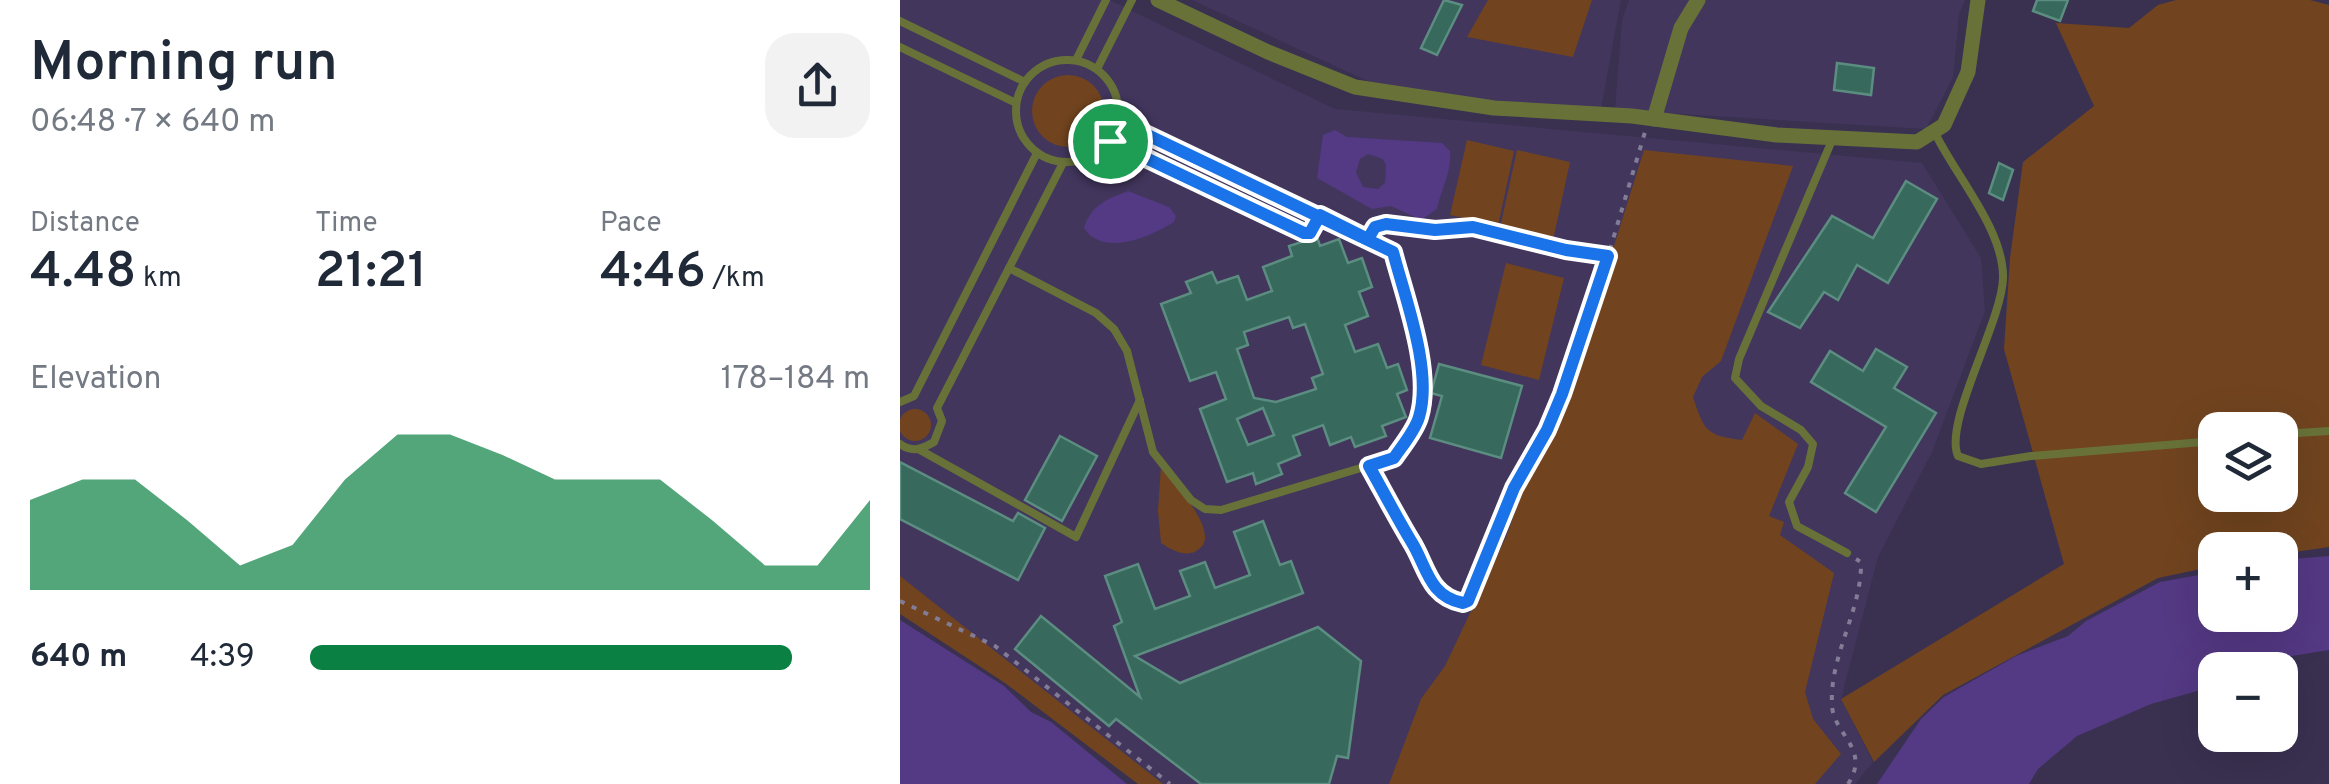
<!DOCTYPE html>
<html lang="en">
<head>
<meta charset="utf-8">
<style>
  body { margin:0; font-family:Overpass,sans-serif; background:#f2f2f3; color:#1f2937; height:100vh; display:flex; flex-direction:column; font-size:38px; white-space:nowrap }
  * { box-sizing:border-box; margin:0 }
  p { font-size:32px; color:#747a83 }
  .icon { flex:none; width:55px; height:55px; fill:none; stroke:currentColor; stroke-width:2; stroke-linecap:round; stroke-linejoin:round }
  .map { position:relative; flex:1; overflow:hidden }
  .details { display:flex; flex-direction:column; background:#fff; width:900px }
  .details>* { flex:none }
  .controls { position:absolute; left:1298px; top:412px; display:grid; gap:20px }
  .controls a { display:grid; place-items:center; width:100px; height:100px; border-radius:20px; background:#fff; box-shadow:0 10px 40px #0002; font-size:50px }
  .pin { position:absolute; display:grid; place-items:center; width:85px; height:85px; color:#fff; margin:-42px; border:5px solid #fff; border-radius:50%; box-shadow:0 2px 10px #0007 }
  .round { display:grid; place-items:center; flex:none; width:105px; height:105px; border-radius:30px; background:#f2f2f3 }
  .overview { display:flex; align-items:center; justify-content:space-between; height:170px; padding:0 30px }
  h1 { font-size:55px; font-weight:600; line-height:75px }
  .figures { display:grid; grid-template-columns:repeat(3,1fr); gap:15px; height:170px; padding:10px 30px }
  .figures div { display:grid; align-content:center }
  .figures b { font-size:50px; font-weight:600 }
  .figures small { font-size:28px; font-weight:400 }
  .figures p { font-size:28px }
  .chart { height:280px; padding:20px 30px }
  .chart p { display:flex; justify-content:space-between }
  .chart svg { width:100%; height:180px; margin-top:10px; fill:#0b8043; opacity:.7 }
  ul { padding:0 30px; list-style:none; font-size:32px }
  li { display:grid; grid-template-columns:160px 120px 1fr; align-items:center; height:75px }
  li i { height:25px; border-radius:12px; background:#0b8043 }
  main { display:flex; flex:1; min-height:0 }
  .map>svg:first-child { display:block }
  .built { fill:#42365d }
  .green { fill:#71441f; fill-rule:evenodd }
  .water { fill:#543984; fill-rule:evenodd }
  .building { fill:#38695d; stroke:#5c8d81; stroke-width:2.5; fill-rule:evenodd }
  .lines { fill:none; stroke-linecap:round; stroke-linejoin:round }
  .path { stroke:#837c97; stroke-width:4; stroke-dasharray:5 8; stroke-linecap:butt }
  .lane { stroke:#687238; stroke-width:8 }
  .street { stroke:#687238; stroke-width:15 }
  .route-casing { stroke:#fff; stroke-width:20 }
  .route { stroke:#1a73e8; stroke-width:12 }
</style>
</head>
<body>
<main>
<section class="details">
<div class="overview"><div><h1>Morning run</h1><p>06:48 · 7 × 640 m</p></div><a class="round"><svg class="icon" aria-label="share" viewBox="0 0 24 24"><path d="M12 15V3M7 8l5-5 5 5M5 13v7h14v-7"/></svg></a></div>
<div class="figures">
<div><p>Distance</p><b>4.48<small> km</small></b></div>
<div><p>Time</p><b>21:21</b></div>
<div><p>Pace</p><b>4:46<small> /km</small></b></div>
</div>
<div class="chart"><p><span>Elevation</span>178–184 m</p>
<svg viewBox="0 0 160 44" preserveAspectRatio="none"><path d="M0 44V22L10 17L20 17L30 27L40 38L50 33L60 17L70 6L80 6L90 11L100 17L110 17L120 17L130 27L140 38L150 38L160 22V44z"/></svg>
</div>
<ul>
<li><b>640 m</b>4:39<i style="width:86%"></i></li>
</ul>
</section>
<div class="map">
<svg width="1429" height="784" viewBox="0 0 1429 784">
  <rect width="100%" height="100%" fill="#3a3151"/>
  <g class="built">
    <polygon points="0,0 209,0 435,109 1022,163 1081,258 1085,311 1032,452 978,557 941,699 973,762 955,784 259,784 0,593"/>
    <polygon points="292,0 721,0 700,114 494,93"/>
    <polygon points="729,0 1065,0 1059,15 1053,77 1026,129 715,110 722,21"/>
  </g>
  <g class="green">
    <polygon points="588,0 692,0 673,57 567,37"/>
    <path d="M1276,0H1410L1429,5V547L1380,554V550H1315V566L1258,578L1043,695L974,762L941,699L1164,564L1104,349L1110,258L1123,162L1194,106L1156,23L1229,28L1258,5ZM1315,430H1380V495H1315Z"/>
    <circle cx="168" cy="111" r="36"/>
    <polygon points="567,140 614,151 598,226 550,215"/>
    <polygon points="617,150 670,162 653,240 600,228"/>
    <path d="M744,150L893,166L821,361L802,377L793,397C804,430 806,436 842,440L855,413L898,444L869,516L884,522L880,535L934,573L905,692L913,719L941,754L915,784H489L521,699L545,666L606,537L644,433L653,437L656,431Z"/>
    <polygon points="606,263 664,278 639,380 581,365"/>
    <circle cx="15" cy="425" r="16"/>
    <path d="M261,466C272,481 322,533 299,549C287,559 272,550 261,543L258,511Z"/>
    <polygon points="0,576 263,784 238,784 105,683 0,614"/>
  </g>
  <g class="water">
    <path d="M435,130L447,137L542,143L550,151C552,172 541,189 537,209L521,220L491,206L472,209L417,178L423,135ZM468,154L483,159L486,165L485,183L478,189L463,187L456,172L460,159Z"/>
    <path d="M228,191L269,207L276,216L274,222C252,236 203,258 184,228C191,205 207,199 228,191Z"/>
    <polygon points="1429,556 1429,650 1386,657 1351,670 1315,670 1315,686 1251,704 1177,736 1138,769 1129,784 977,784 1021,719 1044,697 1116,656 1168,636 1186,621 1260,582 1315,572 1315,615 1380,615 1380,560"/>
    <polygon points="0,620 104,686 131,712 151,722 227,784 0,784"/>
  </g>
  <g class="building">
    <polygon points="544,0 562,5 537,55 521,48"/>
    <polygon points="1137,0 1168,0 1160,21 1133,11"/>
    <polygon points="937,63 974,68 971,95 934,90"/>
    <polygon points="1099,163 1113,170 1103,200 1089,193"/>
    <polygon points="1006,181 1037,199 988,283 957,265 938,300 924,292 900,328 868,312 932,216 973,238"/>
    <path d="M417,237L420,246L439,239L448,263L462,258L472,287L459,292L468,316L445,325L455,352L478,344L487,368L498,364L507,390L497,394L506,417L482,426L486,436L455,447L451,437L430,445L423,425L393,436L400,455L378,464L382,474L356,484L353,473L327,482L300,409L326,399L316,372L290,381L261,304L291,293L286,282L312,272L317,283L338,276L347,300L372,291L363,267L392,256L389,246ZM389,317L393,328L405,324L423,374L412,378L416,389L376,402L354,398L337,349L348,345L344,332ZM363,408L374,435L348,445L337,419Z"/>
    <polygon points="976,349 1007,367 994,388 1036,413 976,512 945,493 986,427 911,382 930,351 963,371"/>
    <polygon points="539,364 622,386 601,458 530,438 542,396 531,393"/>
    <polygon points="160,436 197,456 162,521 125,500"/>
    <polygon points="0,462 113,521 118,513 145,528 118,580 0,519"/>
    <polygon points="363,521 380,565 391,561 403,593 235,656 280,683 418,627 461,661 448,758 437,756 429,784 301,784 216,719 209,726 115,649 141,616 240,697 214,626 222,622 205,576 238,564 255,609 290,596 280,571 305,562 315,588 350,575 334,532"/>
  </g>
  <g class="lines">
    <g class="path">
      <polyline points="473,231 486,224 535,230 573,227 665,250 708,256 745,132"/>
      <path d="M474,476C488,499 502,522 514,546C527,571 532,596 563,603L568,601L614,488L652,420L708,256"/>
      <polyline points="0,601 95,646 270,784"/>
      <path d="M948,784C971,749 934,735 932,706C929,655 962,611 961,562L956,559"/>
    </g>
    <g class="lane">
      <polyline points="0,21 125,82"/>
      <polyline points="0,47 116,103"/>
      <circle cx="167" cy="111" r="51"/>
      <polyline points="176,60 206,0"/>
      <polyline points="197,69 232,0"/>
      <path d="M1034,131C1054,174 1104,229 1103,278C1102,322 1043,423 1058,456L1081,464L1131,456L1315,441"/>
      <polyline points="933,138 839,359 835,378 861,406 901,430 913,444 908,467 889,502 897,526 947,553"/>
      <polyline points="210,141 404,233 410,233 419,215 218,121"/>
      <path d="M109,268L196,313L214,329L227,351L253,452L291,500L305,509L321,510L494,458C502,446 515,431 519,417C533,371 504,298 493,252L419,215"/>
      <polyline points="0,402 14,396 137,153"/>
      <polyline points="1380,434 1429,431"/>
      <path d="M0,444C12,453 22,449 34,442L42,421L37,408L163,163"/>
      <polyline points="20,450 176,537 240,400"/>
    </g>
    <g class="street">
      <polyline points="258,0 368,52 455,87 594,108 732,116 877,135 1017,142 1044,125 1068,72 1078,0"/>
      <polyline points="754,119 781,28 798,0"/>
    </g>
  </g>
  <g class="lines">
    <defs>
      <path id="route" d="M210,141L404,233H410L420,215L468,239L475,227L486,224L535,230L573,227L666,250L708,256L662,394L647,430L614,488L568,601L563,603C528,596 527,566 511,541C496,516 483,491 469,466L494,458C502,446 515,431 519,417C533,371 505,298 493,252L218,121L210,141"/>
    </defs>
    <use href="#route" class="route-casing"/>
    <use href="#route" class="route"/>
  </g>
</svg>
<div class="controls">
<a><svg class="icon" aria-label="layers" viewBox="0 0 24 24"><path d="M12 4l9 5-9 5-9-5zM3 14l9 5 9-5"/></svg></a>
<a>+</a>
<a>−</a>
</div>
<div class="pin" style="left:210px;top:141px;background:#1e9e55"><svg class="icon" aria-label="arrive" viewBox="0 0 24 24"><path d="M6 21V4h12l-3 4 3 4H6"/></svg></div>
</div>
</main>
</body>
</html>
